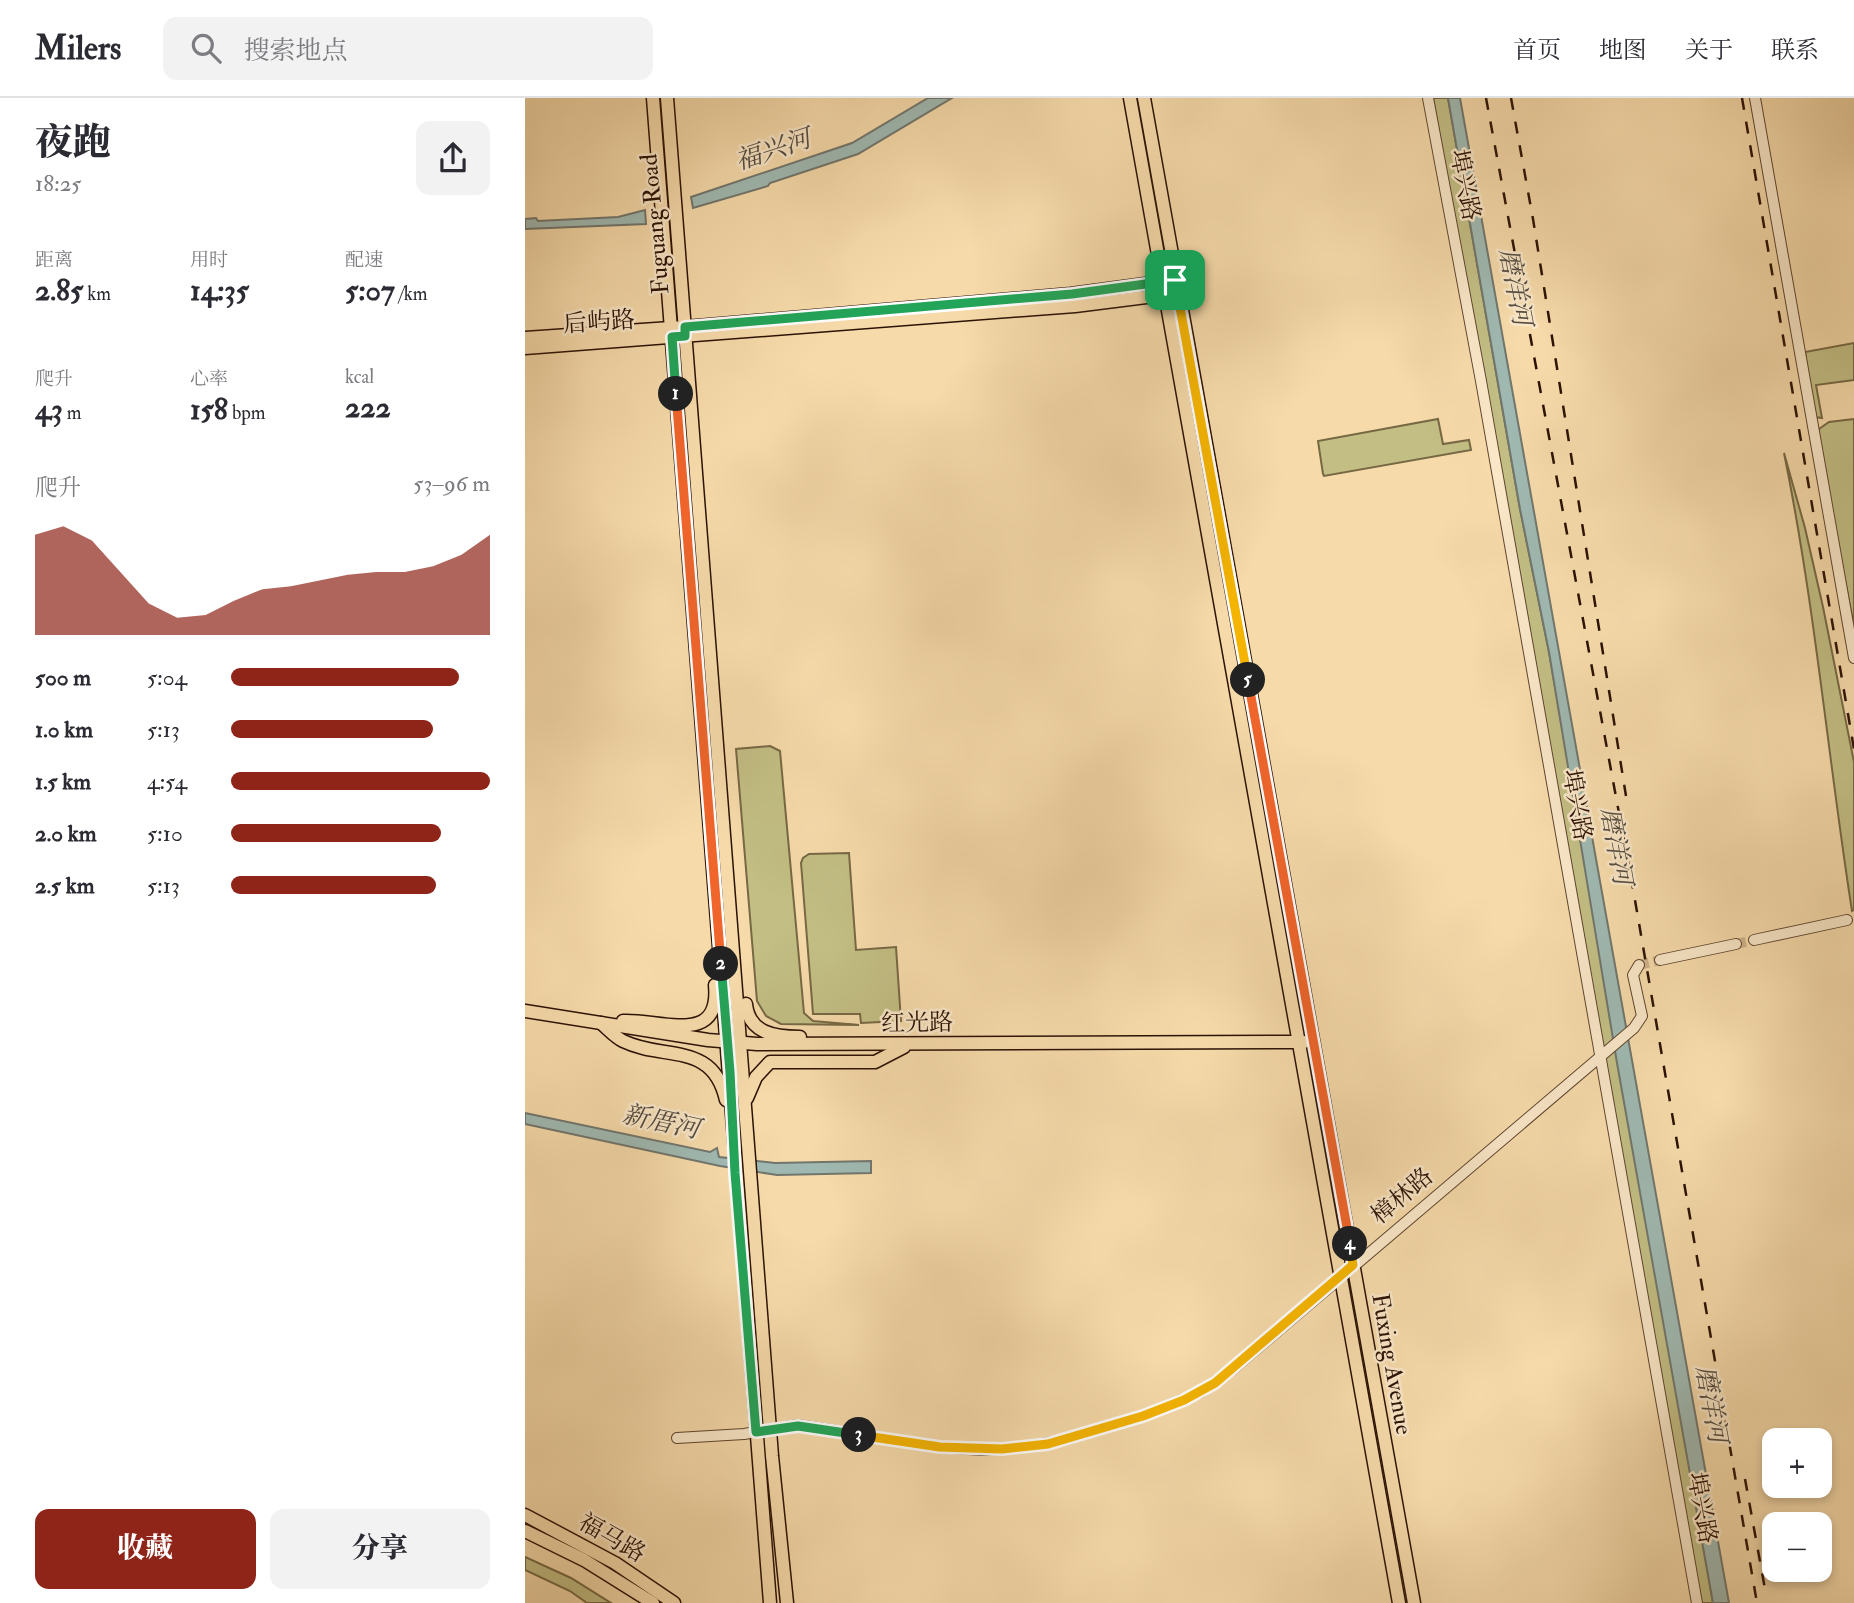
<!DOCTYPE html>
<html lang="zh">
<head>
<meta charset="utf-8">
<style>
  body { margin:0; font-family:"IM FELL Double Pica","Noto Serif SC",serif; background:#f2f2f3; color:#2b2b33; height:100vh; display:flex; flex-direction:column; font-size:26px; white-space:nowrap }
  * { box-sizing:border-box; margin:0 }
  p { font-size:23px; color:#7c7c81 }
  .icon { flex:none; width:38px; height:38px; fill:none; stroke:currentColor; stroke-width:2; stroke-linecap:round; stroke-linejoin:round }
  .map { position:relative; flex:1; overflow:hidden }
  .details { display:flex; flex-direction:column; background:#fff; width:525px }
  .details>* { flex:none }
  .tools { position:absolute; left:1237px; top:1330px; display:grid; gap:14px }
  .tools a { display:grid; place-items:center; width:70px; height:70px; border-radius:14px; background:#fff; box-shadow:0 4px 10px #0003; font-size:35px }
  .pin { position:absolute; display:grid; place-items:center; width:60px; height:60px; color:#fff; margin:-30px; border-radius:14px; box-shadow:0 4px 10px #0006 }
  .km { position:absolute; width:35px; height:35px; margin:-18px; border-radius:50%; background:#222; color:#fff; font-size:19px; line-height:35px; text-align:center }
  .round { display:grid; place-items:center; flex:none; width:74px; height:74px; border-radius:14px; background:#f2f2f3 }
  .headline { display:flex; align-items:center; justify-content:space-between; height:119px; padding:0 35px }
  h1 { font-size:38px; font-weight:800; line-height:52px }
  .stats { display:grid; grid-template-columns:repeat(3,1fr); gap:10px; height:119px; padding:7px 35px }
  .stats div { display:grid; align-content:center }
  .stats b { font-size:30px; font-weight:800 }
  .stats small { font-size:19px; font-weight:400 }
  .stats p { font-size:19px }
  .chart { height:196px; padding:14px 35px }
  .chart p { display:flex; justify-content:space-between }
  .chart svg { width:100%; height:126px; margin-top:7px; fill:#8f2418; opacity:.7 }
  .primary-button { display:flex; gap:14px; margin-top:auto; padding:14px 35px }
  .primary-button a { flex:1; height:80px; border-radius:14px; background:#8f2418; color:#fff; font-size:28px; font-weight:800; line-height:80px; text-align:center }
  .primary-button a+a { background:#f2f2f3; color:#2b2b33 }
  ul { padding:0 35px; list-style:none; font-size:23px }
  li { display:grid; grid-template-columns:112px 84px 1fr; align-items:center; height:52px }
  li i { height:18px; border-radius:9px; background:#8f2418 }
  header { display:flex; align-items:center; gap:42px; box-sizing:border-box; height:98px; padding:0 35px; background:#fff; border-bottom:2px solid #e1e1e2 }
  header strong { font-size:33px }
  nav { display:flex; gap:38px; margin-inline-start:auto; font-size:24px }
  .search { width:490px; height:63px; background:#f2f2f3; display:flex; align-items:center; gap:18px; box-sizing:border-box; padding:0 24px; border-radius:14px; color:#7c7c81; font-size:26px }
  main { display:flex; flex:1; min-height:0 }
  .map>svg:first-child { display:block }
  .green { fill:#c2be84; stroke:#776844; stroke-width:2 }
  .water { fill:#9fb9b2; stroke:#71766d; stroke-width:2 }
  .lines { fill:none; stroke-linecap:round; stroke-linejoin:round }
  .minor-tunnel { stroke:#ceb289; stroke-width:10; stroke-dasharray:10 5; stroke-linecap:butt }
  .minor-casing { stroke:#5e442e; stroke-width:12 }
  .major-casing { stroke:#2c1205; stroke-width:15 }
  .minor { stroke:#f9e7c8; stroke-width:10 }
  .major { stroke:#f6daaa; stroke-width:12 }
  .rail { stroke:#2c1205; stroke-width:2.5; stroke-dasharray:12 12; stroke-linecap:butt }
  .split-1-casing { stroke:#fff; stroke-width:14 }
  .split-2-casing { stroke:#fff; stroke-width:14 }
  .split-3-casing { stroke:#fff; stroke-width:14 }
  .split-4-casing { stroke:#fff; stroke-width:14 }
  .split-5-casing { stroke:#fff; stroke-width:14 }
  .split-6-casing { stroke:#fff; stroke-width:14 }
  .split-1 { stroke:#22a559; stroke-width:9 }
  .split-2 { stroke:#f0652b; stroke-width:9 }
  .split-3 { stroke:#22a559; stroke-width:9 }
  .split-4 { stroke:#f5b400; stroke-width:9 }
  .split-5 { stroke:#f0652b; stroke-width:9 }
  .split-6 { stroke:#f5b400; stroke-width:9 }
  .labels { text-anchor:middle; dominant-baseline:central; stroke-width:5; stroke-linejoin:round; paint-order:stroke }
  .street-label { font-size:24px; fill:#2c1205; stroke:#f9e7c8 }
  .water-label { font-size:26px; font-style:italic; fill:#544c42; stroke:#f9e7c8 }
</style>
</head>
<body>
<header>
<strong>Milers</strong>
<div class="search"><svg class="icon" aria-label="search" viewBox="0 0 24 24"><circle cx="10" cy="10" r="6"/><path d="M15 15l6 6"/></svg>搜索地点</div>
<nav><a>首页</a><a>地图</a><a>关于</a><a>联系</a></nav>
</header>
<main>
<section class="details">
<div class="headline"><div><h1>夜跑</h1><p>18:25</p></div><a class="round"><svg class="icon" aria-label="share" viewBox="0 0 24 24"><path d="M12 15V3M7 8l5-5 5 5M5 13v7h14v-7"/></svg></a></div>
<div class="stats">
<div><p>距离</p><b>2.85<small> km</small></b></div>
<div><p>用时</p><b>14:35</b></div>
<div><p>配速</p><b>5:07<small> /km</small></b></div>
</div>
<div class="stats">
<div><p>爬升</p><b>43<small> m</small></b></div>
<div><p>心率</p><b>158<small> bpm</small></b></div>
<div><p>kcal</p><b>222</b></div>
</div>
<div class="chart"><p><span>爬升</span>53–96 m</p>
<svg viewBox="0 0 160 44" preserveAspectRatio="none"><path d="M0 44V9L10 6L20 11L30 22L40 33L50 38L60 37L70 32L80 28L90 27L100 25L110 23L120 22L130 22L140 20L150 16L160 9V44z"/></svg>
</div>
<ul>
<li><b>500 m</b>5:04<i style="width:88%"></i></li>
<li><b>1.0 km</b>5:13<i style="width:78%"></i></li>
<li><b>1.5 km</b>4:54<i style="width:100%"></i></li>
<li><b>2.0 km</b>5:10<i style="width:81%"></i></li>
<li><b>2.5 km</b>5:13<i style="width:79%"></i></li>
</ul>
<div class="primary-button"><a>收藏</a><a>分享</a></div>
</section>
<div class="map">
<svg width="1329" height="1505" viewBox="0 0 1329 1505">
  <rect width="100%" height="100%" fill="#f6daaa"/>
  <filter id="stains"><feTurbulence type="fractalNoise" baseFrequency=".00286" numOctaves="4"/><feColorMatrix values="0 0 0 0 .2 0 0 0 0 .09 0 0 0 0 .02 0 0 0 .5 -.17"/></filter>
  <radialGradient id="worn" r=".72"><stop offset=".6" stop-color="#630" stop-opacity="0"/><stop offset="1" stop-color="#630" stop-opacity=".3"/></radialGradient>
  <g class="green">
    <polygon points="908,0 923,0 995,411 1024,554 1188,1505 1174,1505"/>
    <polygon points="1329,245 1329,282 1291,287 1297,320 1289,319 1280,254"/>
    <polygon points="913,321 918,346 944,342 946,352 799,378 798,376 793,343"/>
    <polygon points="1329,321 1329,530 1293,338 1294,331 1304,324"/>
    <path d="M1259,355L1280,430L1298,509L1329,664V812L1327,813C1303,660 1290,507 1259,355Z"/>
    <polygon points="245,648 255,653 279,915 288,923 334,927 256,926 241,918 232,903 211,651"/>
    <polygon points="324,755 331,852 371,849 376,923 336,925 335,916 288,916 276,765 278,760 284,756"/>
    <polygon points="0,1459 46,1480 86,1505 62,1505 45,1493 0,1472"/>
  </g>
  <g class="water">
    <polygon points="403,0 427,0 333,56 245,85 243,88 168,110 166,99 327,45"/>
    <polygon points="923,0 935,0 1204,1505 1188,1505 1092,965 1024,554 995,411"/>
    <polygon points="120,112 121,126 0,131 0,121 11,120 13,123 93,119"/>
    <polygon points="0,1015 185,1054 192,1050 194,1059 250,1065 346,1063 346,1075 252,1077 195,1068 0,1026"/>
  </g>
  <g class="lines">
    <g class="minor-tunnel">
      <polyline points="1211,846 1229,842"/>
      <polyline points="1114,867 1135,862"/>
    </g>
    <defs>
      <g id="minor">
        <polyline points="903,0 956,283 1172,1505"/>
        <polyline points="1230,0 1329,560"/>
        <polyline points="1229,842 1322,822"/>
        <polyline points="1135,862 1211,846"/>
        <polyline points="152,1340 219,1336 273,1327 415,1349 457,1352 507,1348 539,1342 618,1318 676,1294 708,1271 1109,930 1117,918 1108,877 1114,867"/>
      </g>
      <g id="major">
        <polyline points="128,0 245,1505"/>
        <polyline points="142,0 247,1358 262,1505"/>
        <polyline points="605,0 874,1505"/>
        <polyline points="619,0 889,1505"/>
        <polyline points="0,240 160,229 546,196 643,183"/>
        <polyline points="0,250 550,208 645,196"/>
        <path d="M221,906C224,935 249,939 275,939"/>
        <polyline points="0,913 183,942 232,946 779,944"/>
        <path d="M98,923C135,921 196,949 190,887"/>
        <path d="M76,925C83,931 90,939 98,943C139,963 188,943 201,1002"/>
        <polyline points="222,1000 231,979 245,964 350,964 379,949"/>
        <polyline points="0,1417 90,1465 149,1505"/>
        <polyline points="0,1433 59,1462 128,1505"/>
      </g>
    </defs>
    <use href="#minor" class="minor-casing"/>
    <use href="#major" class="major-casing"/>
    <use href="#minor" class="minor"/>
    <use href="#major" class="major"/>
    <g class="rail">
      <polyline points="961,0 1107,785 1232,1505"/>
      <polyline points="986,0 1008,121 1101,698"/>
      <polyline points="1217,0 1329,651"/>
      <polyline points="1220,1381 1240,1491"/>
    </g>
  </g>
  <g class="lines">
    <defs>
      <polyline id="split-1" points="151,296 147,239 160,238 160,229 547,196 650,182"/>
      <polyline id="split-2" points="151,296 196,866"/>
      <polyline id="split-3" points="196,866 205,974 210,1075 231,1334 273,1328 334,1337"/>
      <polyline id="split-4" points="334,1337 415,1349 477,1351 523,1346 618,1318 659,1302 690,1285 828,1167 825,1146"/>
      <polyline id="split-5" points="723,582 825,1146"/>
      <polyline id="split-6" points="650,182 723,582"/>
    </defs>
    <use href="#split-1" class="split-1-casing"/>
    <use href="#split-2" class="split-2-casing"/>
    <use href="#split-3" class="split-3-casing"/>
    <use href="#split-4" class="split-4-casing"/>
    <use href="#split-5" class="split-5-casing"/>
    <use href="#split-6" class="split-6-casing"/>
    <use href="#split-1" class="split-1"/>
    <use href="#split-2" class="split-2"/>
    <use href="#split-3" class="split-3"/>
    <use href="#split-4" class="split-4"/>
    <use href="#split-5" class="split-5"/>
    <use href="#split-6" class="split-6"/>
  </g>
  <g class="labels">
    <g class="street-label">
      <text transform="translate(940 87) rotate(79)">埠兴路</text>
      <text transform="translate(130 126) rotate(-95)">Fuguang Road</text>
      <text transform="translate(74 224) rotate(-4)">后屿路</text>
      <text transform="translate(1052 707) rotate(80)">埠兴路</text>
      <text transform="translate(392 925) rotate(-1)">红光路</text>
      <text transform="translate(877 1098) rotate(-40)">樟林路</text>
      <text transform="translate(867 1266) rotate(80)">Fuxing Avenue</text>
      <text transform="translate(1177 1410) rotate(80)">埠兴路</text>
      <text transform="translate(87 1440) rotate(30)">福马路</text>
    </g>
    <g class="water-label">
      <text transform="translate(248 52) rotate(-18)">福兴河</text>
      <text transform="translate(990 189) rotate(79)">磨洋河</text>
      <text transform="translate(1091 748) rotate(80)">磨洋河</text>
      <text transform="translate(136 1024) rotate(12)">新厝河</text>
      <text transform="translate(1186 1306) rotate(80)">磨洋河</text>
    </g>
  </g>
  <rect width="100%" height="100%" filter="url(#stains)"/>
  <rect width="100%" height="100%" fill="url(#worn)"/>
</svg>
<div class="tools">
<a>+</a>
<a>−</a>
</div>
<div class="pin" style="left:650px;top:182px;background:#1e9e55"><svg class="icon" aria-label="arrive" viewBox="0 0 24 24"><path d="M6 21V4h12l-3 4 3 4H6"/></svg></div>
<b class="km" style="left:151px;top:296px">1</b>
<b class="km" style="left:196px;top:866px">2</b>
<b class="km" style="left:334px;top:1337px">3</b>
<b class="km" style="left:825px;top:1146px">4</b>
<b class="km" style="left:723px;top:582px">5</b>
</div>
</main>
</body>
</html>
